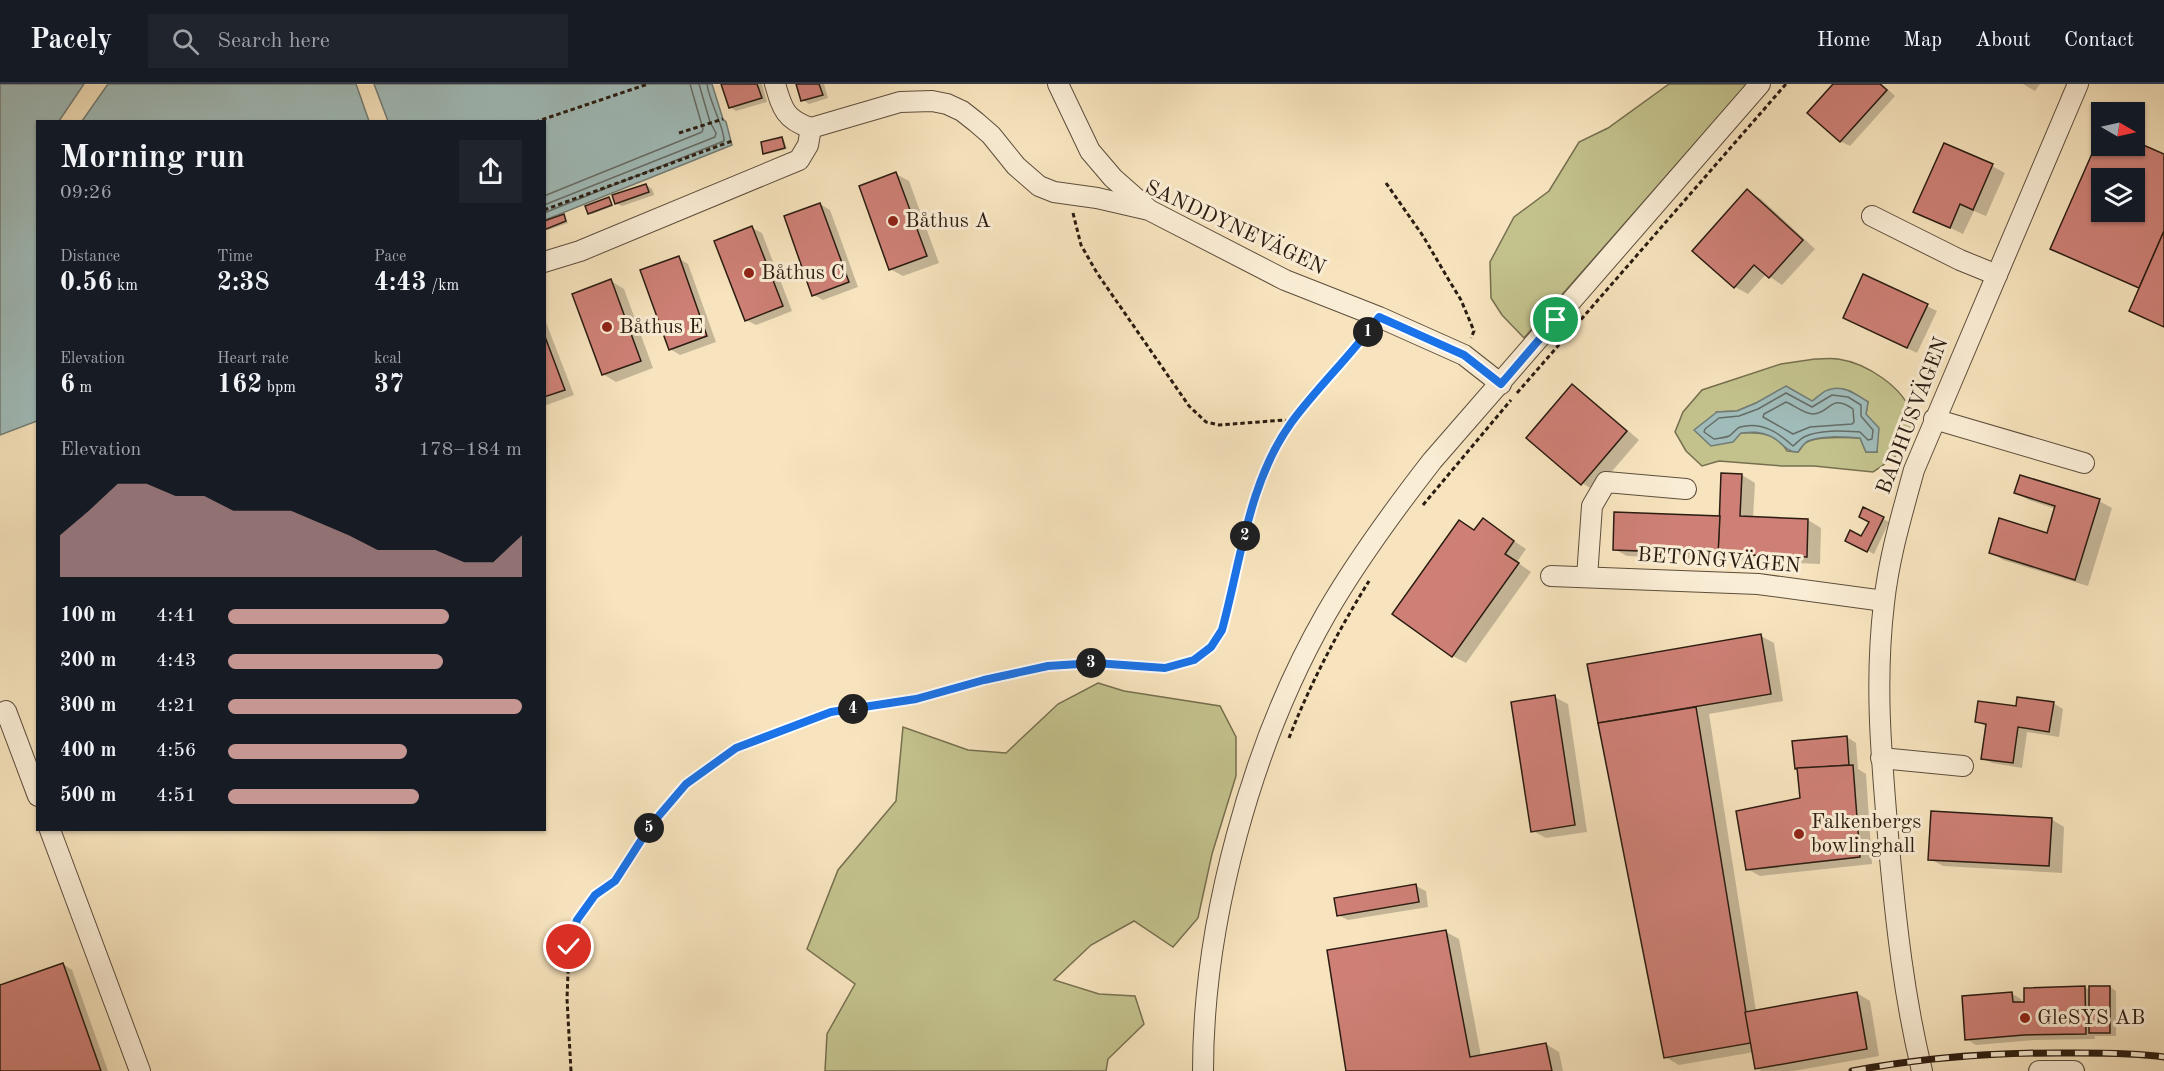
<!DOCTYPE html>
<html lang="en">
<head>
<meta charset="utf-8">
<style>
  body { margin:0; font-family:"Old Standard TT",serif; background:#20242c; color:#f1f3f6; height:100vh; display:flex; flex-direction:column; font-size:22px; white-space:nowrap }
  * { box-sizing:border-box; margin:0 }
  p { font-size:20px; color:#9ea1a6 }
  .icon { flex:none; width:33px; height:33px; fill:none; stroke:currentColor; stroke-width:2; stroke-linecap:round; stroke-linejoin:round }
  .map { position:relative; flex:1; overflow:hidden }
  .details { position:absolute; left:36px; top:36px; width:510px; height:711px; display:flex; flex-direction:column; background:#171b24; border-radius:0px; box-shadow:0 2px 4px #0004 }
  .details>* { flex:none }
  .needle { width:39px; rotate:99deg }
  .controls { position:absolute; left:2091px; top:18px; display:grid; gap:12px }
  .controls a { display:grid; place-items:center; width:54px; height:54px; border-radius:0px; background:#171b24; box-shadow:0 2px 4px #0004; font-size:30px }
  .pin { position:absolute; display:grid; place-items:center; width:51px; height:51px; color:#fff; margin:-26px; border:3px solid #fff; border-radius:50%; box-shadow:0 2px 6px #0007 }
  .km { position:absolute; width:30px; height:30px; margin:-15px; border-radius:50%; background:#222; color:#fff; font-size:16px; line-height:30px; text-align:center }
  .round { display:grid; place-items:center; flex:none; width:63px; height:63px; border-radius:0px; background:#20242c }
  .summary { display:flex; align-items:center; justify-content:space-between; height:102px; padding:0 24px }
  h1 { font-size:33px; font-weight:800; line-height:45px }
  .metrics { display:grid; grid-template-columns:repeat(3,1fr); gap:9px; height:102px; padding:6px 24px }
  .metrics div { display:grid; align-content:center }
  .metrics b { font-size:26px; font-weight:800 }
  .metrics small { font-size:16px; font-weight:400 }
  .metrics p { font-size:16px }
  .chart { height:168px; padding:12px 24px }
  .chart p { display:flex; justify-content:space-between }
  .chart svg { width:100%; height:108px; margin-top:6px; fill:#c59692; opacity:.7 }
  ul { padding:0 24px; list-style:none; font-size:20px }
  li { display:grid; grid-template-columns:96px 72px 1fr; align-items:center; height:45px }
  li i { height:15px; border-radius:8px; background:#c59692 }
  header { display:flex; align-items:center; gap:36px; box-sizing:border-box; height:84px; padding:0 30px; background:#171b24; border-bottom:2px solid #363941 }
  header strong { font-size:28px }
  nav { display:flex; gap:33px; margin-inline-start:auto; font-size:21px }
  .search { width:420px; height:54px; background:#20242c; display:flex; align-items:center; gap:15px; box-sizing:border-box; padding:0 21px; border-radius:0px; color:#9ea1a6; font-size:22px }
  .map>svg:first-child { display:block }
  .green { fill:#c3c28d; stroke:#766f4f; stroke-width:1.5; fill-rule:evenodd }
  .water { fill:#a0bcba; stroke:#717c76; stroke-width:1.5 }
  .shadow { fill:#0003; fill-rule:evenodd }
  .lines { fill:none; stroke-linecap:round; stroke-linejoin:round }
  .shore { stroke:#656c66; stroke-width:1.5 }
  .building { fill:#ce8076; stroke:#2a1c11; stroke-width:1.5; fill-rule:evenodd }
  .minor-casing { stroke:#5d4e3c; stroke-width:22 }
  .path { stroke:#2a1c11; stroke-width:3; stroke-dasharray:4.5 3; stroke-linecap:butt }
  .minor { stroke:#faedd5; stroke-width:20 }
  .rail-casing { stroke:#2a1c11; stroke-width:7 }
  .rail { stroke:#faedd5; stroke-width:4.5; stroke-dasharray:14; stroke-linecap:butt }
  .route-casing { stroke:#fff; stroke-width:12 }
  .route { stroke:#1a73e8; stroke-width:8 }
  .poi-dot { fill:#8f2418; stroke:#faedd5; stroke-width:2 }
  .labels { text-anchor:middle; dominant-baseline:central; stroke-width:6; stroke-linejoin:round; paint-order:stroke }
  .poi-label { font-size:21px; fill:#2a1c11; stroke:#faedd5; text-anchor:start }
  .street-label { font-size:21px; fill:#2a1c11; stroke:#faedd5 }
</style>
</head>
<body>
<header>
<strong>Pacely</strong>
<div class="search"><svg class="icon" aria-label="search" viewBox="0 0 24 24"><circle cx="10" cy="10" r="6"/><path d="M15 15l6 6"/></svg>Search here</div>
<nav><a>Home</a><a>Map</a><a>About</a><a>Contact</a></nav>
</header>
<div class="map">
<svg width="2164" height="987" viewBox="0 0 2164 987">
  <rect width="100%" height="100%" fill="#f7e4be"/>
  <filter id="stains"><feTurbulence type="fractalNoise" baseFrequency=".00333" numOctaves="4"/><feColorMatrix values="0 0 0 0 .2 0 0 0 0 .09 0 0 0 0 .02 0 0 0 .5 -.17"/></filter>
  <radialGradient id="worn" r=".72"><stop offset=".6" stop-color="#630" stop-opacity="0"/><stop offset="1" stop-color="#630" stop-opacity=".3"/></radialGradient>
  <g class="green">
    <polygon points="1669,0 1747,0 1524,254 1502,231 1491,214 1490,178 1514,133 1549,107 1579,58 1608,44"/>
    <path d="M1815,275C1823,275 1831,274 1838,275C1866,279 1904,303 1912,331C1914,338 1910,352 1907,358C1901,371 1884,380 1873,388L1814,382H1782L1719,377L1702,382L1686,367L1675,348L1683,328L1702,306L1781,280ZM1843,305L1850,307L1868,318L1866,330L1877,368H1866L1860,354C1847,354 1814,351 1804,360C1802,362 1800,366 1798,368L1787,367C1777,349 1759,348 1741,349L1717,328L1737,327L1756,319L1813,317Z"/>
    <polygon points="1098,599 1124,607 1220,622 1236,653 1236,692 1212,770 1198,834 1173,863 1134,837 1091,861 1054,896 1099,910 1135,912 1144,940 1108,975 1106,987 825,987 827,950 855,900 807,865 838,786 896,717 903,643 968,666 1006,669 1058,620"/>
  </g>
  <g class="water">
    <polygon points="0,0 84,0 59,37 38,38 37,337 0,351"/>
    <polygon points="108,0 356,0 369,37 82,37"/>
    <polygon points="374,0 712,0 723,35 726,38 732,61 545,136 544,38 388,37"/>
    <path d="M1786,302L1812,317C1817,314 1823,307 1828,306C1843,300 1857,311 1868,318L1866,330L1879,344L1877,368H1866L1860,354C1844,353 1822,351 1808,357C1803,360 1801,364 1798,368C1786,369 1782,357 1770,352C1760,347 1751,348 1741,349L1733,358L1711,362L1694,346L1717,328L1737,327L1756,319Z"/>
  </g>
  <g class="shadow">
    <polygon points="723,0 762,0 767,18 736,27 730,23"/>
    <polygon points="798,0 824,0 828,14 809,20 803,16"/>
    <polygon points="1835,0 1882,0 1895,12 1850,62 1840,57"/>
    <polygon points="2023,0 2040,0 2035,7"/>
    <polygon points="782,54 784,56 787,65 767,70 765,69"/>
    <path d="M2102,62H2134L2164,71V243L2131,227L2140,205L2052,165ZM2102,94H2134V128H2102Z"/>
    <polygon points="1992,82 2005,89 1986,132 1974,127 1963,150 1915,127"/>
    <polygon points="896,90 909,97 939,179 903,192 890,185"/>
    <polygon points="646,101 652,105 654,111 622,122 616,119"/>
    <polygon points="1748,107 1761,115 1815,165 1782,201 1766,190 1748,210 1735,203"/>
    <polygon points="609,115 613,122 592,130 589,129"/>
    <polygon points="820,120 830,126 858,203 823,216 814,211"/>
    <polygon points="564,131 568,139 548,146 545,145"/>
    <polygon points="752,144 762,149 792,227 756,241 746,236"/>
    <polygon points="678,174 688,180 716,258 680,271 670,265"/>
    <polygon points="1864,192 1937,227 1917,269 1845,234"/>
    <polygon points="611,197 624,205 653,284 616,298 603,290"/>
    <polygon points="544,233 574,311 544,322"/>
    <polygon points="1572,302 1585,310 1639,356 1595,407 1582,399"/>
    <polygon points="1742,391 1755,399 1753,434 1808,436 1821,444 1820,480 1627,472 1614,465 1721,434"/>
    <polygon points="2016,409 2099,417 2112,424 2088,502 2003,476 1990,468 2048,450 2056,425 2029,416"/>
    <polygon points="1864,425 1889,438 1874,470 1853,459 1862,454 1871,437"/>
    <polygon points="1483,436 1526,465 1517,478 1531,488 1466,579 1453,572 1475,447"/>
    <polygon points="1761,552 1774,559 1783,617 1709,630 1756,927 1857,909 1870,917 1879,972 1793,987 1762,987 1756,984 1754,968 1679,981 1665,973 1589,581"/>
    <polygon points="1554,613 1568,620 1587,748 1546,754 1533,747"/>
    <polygon points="2053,619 2063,625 2059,653 2027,648 2022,684 1992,679 1982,674 1987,643 1976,637 2017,624"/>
    <polygon points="1847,653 1856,659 1858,685 1866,690 1872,780 1760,792 1747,785"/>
    <polygon points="2051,735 2064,743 2062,789 1943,782 1930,775"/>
    <polygon points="1416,802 1426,807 1428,823 1348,836 1338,831"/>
    <polygon points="1446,848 1459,855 1481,972 1546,960 1559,968 1563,987 1348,987"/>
    <polygon points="63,880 72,886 108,987 0,987 0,903"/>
    <polygon points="2085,903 2091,907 2091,903 2110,903 2116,907 2116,952 2095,952 2095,955 2034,956 1976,961 1967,955 2011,909 2021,915 2021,920 2025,919"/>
  </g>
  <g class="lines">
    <g class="shore">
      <polyline points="544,112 702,48 703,45 690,0"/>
      <polyline points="544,121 715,53 716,49 710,38 699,0"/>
      <path d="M544,129L724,57C725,45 709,17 707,0"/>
      <path d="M1786,309L1812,323L1832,311L1848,313L1861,321V332L1873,346L1872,355L1868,356L1860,348C1844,347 1820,345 1804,353C1800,355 1797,359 1793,362C1779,349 1762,337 1740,343C1735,345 1733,350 1729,352C1725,354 1718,354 1714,355L1704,348L1705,345L1719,334L1739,332L1758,325Z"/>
      <path d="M1786,318C1794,321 1804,330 1813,330C1831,329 1830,309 1853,325L1854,338L1852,340L1810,343L1793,350L1763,333L1764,330Z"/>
    </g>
  </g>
  <g class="building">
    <polygon points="721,0 757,0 762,14 729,24"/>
    <polygon points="796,0 819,0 823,11 801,17"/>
    <polygon points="1833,0 1880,0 1887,6 1840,58 1807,29"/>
    <path d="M2102,47V62H2134V57L2164,70V147L2139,204L2050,165ZM2102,94H2134V128H2102Z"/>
    <polygon points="782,53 785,64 763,70 761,58"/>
    <polygon points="1944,59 1993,80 1973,126 1960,120 1950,144 1913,128"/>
    <polygon points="896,88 927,172 889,186 859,102"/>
    <polygon points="646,100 649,108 615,120 612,111"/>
    <polygon points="1747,105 1803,156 1769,194 1754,181 1734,204 1692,167"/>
    <polygon points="609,113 612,121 588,130 585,122"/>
    <polygon points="820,119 849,198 812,212 784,132"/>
    <polygon points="564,130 566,137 544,146 544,137"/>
    <polygon points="752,142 783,222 745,237 714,157"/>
    <polygon points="2164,147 2164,243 2129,227"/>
    <polygon points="679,172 707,252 669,266 640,186"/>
    <polygon points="1863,190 1928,220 1907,264 1843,234"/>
    <polygon points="611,195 641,277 602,291 572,210"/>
    <polygon points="544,250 565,306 544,313"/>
    <polygon points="1572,300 1627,347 1581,401 1526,354"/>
    <polygon points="1721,389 1742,390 1740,432 1808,435 1807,473 1718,470"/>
    <polygon points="2020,391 2100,415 2075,496 1989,469 1999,434 2047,449 2055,422 2014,409"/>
    <polygon points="1863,423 1884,433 1867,468 1845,457 1850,446 1861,452 1869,438 1859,433"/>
    <polygon points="1614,428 1720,432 1718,470 1613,466"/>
    <polygon points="1483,434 1514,457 1505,470 1519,479 1452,573 1392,530 1459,436 1474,446"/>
    <polygon points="1761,550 1771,610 1598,639 1587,580"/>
    <polygon points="1555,611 1575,741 1531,748 1511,618"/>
    <polygon points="2017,613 2054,618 2049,648 2018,643 2013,679 1981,675 1986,640 1975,638 1978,617 2016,622"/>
    <polygon points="1696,623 1751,959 1664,974 1598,639"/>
    <polygon points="1847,652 1849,681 1795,685 1792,657"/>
    <polygon points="1853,681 1860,773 1746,786 1736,727 1800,714 1797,684"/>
    <polygon points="1931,727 2052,734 2049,782 1928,776"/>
    <polygon points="1416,800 1419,818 1337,832 1334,814"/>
    <polygon points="1446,846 1470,973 1546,959 1552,987 1346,987 1327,866"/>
    <polygon points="63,879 101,987 0,987 0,901"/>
    <polygon points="2085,902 2086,950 2024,951 1965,956 1962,912 2012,908 2013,918 2024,918 2024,904"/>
    <rect x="2089" y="902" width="21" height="47"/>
    <polygon points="1857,908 1867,965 1755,985 1745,928"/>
  </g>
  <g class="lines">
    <defs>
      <g id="minor">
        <path d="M775,0C782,24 785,36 811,44L900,18L932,17L947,20L962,27L976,38L991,51L1016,82L1039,102L1054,108L1097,114L1149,126L1285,196L1379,233L1464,271L1501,300"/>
        <polyline points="1058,0 1090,67 1113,94 1147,124"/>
        <polyline points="1872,132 1960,176 1997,191"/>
        <polyline points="544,178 580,167 799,76 808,61 811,44"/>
        <polyline points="1934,335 2084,379"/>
        <polyline points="1551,492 1758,500 1884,517"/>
        <polyline points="1587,493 1592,422 1606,398 1686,405"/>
        <polyline points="6,627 38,712"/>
        <polyline points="1881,674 1963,682"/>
        <polyline points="50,746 140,987"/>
        <path d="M1203,987C1203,838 1252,659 1326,530C1357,476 1394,426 1432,377L1760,0"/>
        <path d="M1922,987C1904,913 1896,839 1889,763C1882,679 1874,603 1884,519C1889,473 1902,430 1914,386L2078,0"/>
        <polyline points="2039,987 2074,987"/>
      </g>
    </defs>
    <use href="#minor" class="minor-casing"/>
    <g class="path">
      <polyline points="535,38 648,0"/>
      <polyline points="679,49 723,35"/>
      <polyline points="1386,99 1423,152 1450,198 1461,216 1474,247 1471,254"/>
      <polyline points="544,126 732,57"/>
      <polyline points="1073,129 1081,161 1097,189 1189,322 1206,338 1219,341 1285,336 1291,339"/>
      <polyline points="1517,309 1786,0"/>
      <polyline points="1423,421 1511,316"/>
      <path d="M1289,654C1310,600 1338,547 1369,497"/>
      <polyline points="571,987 567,915 569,863 577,836 595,811 615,797 651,741 686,700 736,664 831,628 916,615 984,596 1048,582 1095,579 1165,584 1194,576 1211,563 1222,546 1254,413 1274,371 1291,339 1369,246"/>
    </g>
    <use href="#minor" class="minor"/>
    <defs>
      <path id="rail" d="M1852,987C1926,973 2001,968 2077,969C2105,969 2136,969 2164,973"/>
    </defs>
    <use href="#rail" class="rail-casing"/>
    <use href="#rail" class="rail"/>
  </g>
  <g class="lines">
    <defs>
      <path id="route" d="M569,863L577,836L595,811L615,797L651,741L686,700L736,664L831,628L916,615L984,596L1048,582L1095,579L1165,584L1194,576L1211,563L1222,546C1241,477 1248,399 1291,339C1318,302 1352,271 1379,233L1464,271L1501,300L1556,236"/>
    </defs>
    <use href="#route" class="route-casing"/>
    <use href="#route" class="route"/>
  </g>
  <g class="poi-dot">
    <circle cx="893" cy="137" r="6"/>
    <circle cx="749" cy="189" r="6"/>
    <circle cx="607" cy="243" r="6"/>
    <circle cx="1799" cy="750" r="6"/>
    <circle cx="2025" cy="934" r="6"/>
  </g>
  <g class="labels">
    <g class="poi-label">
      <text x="905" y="137">Båthus A</text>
      <text x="761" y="189">Båthus C</text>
      <text x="619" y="243">Båthus E</text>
      <text x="1811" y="738">Falkenbergs<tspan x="1811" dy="24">bowlinghall</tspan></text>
      <text x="2037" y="934">GleSYS AB</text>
    </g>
    <g class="street-label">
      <text transform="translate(1235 144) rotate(25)">SANDDYNEVÄGEN</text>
      <text transform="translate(1913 332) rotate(-69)">BADHUSVÄGEN</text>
      <text transform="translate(1719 477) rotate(4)">BETONGVÄGEN</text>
    </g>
  </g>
  <rect width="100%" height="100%" filter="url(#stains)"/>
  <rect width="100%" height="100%" fill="url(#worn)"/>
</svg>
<div class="controls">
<a><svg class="needle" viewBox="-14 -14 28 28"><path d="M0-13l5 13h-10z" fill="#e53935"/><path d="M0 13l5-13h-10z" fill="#9ea1a6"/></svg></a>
<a><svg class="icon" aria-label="layers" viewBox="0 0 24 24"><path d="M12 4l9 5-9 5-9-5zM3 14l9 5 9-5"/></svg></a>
</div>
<div class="pin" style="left:1556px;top:236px;background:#1e9e55"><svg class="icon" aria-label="arrive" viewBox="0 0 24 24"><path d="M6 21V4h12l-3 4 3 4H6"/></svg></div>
<div class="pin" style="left:569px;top:863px;background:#d93025"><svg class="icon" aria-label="check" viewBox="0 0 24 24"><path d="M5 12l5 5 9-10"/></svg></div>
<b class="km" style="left:1368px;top:248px">1</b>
<b class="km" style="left:1245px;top:452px">2</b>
<b class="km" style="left:1091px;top:579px">3</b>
<b class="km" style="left:853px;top:625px">4</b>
<b class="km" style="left:649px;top:744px">5</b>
<section class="details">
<div class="summary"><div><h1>Morning run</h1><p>09:26</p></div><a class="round"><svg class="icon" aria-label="share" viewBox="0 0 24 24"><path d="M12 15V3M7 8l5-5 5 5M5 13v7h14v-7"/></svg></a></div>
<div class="metrics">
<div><p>Distance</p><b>0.56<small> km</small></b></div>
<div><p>Time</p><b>2:38</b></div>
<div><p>Pace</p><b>4:43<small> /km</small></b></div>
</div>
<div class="metrics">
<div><p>Elevation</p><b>6<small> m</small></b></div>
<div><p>Heart rate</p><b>162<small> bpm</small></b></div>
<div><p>kcal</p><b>37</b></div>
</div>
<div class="chart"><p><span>Elevation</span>178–184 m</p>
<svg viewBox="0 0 160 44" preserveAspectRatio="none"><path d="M0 44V27L10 17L20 6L30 6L40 11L50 11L60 17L70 17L80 17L90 22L100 27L110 33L120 33L130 33L140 38L150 38L160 27V44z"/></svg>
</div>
<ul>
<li><b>100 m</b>4:41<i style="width:75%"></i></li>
<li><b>200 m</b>4:43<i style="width:73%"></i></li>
<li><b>300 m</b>4:21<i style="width:100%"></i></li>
<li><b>400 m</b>4:56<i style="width:61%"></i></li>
<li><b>500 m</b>4:51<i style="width:65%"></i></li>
</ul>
</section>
</div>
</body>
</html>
